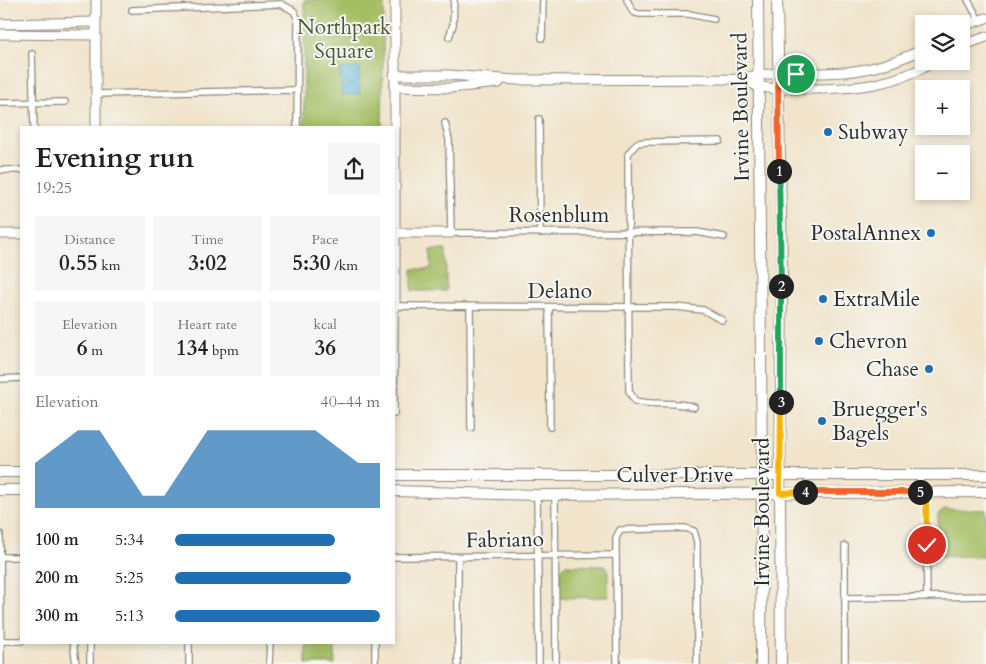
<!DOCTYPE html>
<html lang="en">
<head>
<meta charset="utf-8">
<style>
  body { margin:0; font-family:Cardo,serif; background:#f6f6f6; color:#202124; height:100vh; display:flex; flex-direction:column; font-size:19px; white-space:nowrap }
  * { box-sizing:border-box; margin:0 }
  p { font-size:16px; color:#757577 }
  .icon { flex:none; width:28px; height:28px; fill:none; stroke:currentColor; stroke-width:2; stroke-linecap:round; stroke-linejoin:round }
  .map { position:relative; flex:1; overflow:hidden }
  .side { position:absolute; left:20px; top:126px; width:375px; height:518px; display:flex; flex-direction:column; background:#fff; border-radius:0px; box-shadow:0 2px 8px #0003 }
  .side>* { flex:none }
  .tools { position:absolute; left:915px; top:15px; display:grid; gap:10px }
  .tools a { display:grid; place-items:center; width:55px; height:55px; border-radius:0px; background:#fff; box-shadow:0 2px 8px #0003; font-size:25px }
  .pin { position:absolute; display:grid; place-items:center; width:42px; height:42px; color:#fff; margin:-21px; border:2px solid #fff; border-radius:50%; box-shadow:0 1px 5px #0007 }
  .km { position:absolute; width:25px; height:25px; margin:-12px; border-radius:50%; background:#222; color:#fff; font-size:14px; line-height:25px; text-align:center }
  .round { display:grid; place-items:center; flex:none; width:52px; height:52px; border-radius:0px; background:#f6f6f6 }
  .headline { display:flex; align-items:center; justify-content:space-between; height:85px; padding:0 15px }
  h1 { font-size:28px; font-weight:700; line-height:38px }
  .stats { display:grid; grid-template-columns:repeat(3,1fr); gap:8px; height:85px; padding:5px 15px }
  .stats div { display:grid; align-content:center; border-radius:0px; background:#f6f6f6; text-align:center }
  .stats b { font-size:21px; font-weight:700 }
  .stats small { font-size:14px; font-weight:400 }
  .stats p { font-size:14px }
  .chart { height:140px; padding:10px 15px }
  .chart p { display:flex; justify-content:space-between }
  .chart svg { width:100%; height:90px; margin-top:5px; fill:#1f6fb2; opacity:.7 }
  ul { padding:0 15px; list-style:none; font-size:16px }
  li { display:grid; grid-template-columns:80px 60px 1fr; align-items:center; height:38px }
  li i { height:12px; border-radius:6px; background:#1f6fb2 }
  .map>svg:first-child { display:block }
  .green { fill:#a4be64; stroke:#687448 }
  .water { fill:url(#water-ripples); stroke:#427080 }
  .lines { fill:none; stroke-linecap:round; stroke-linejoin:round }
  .street-casing { stroke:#8e887b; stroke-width:8 }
  .secondary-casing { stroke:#8e887b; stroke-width:11 }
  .primary-casing { stroke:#8e887b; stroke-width:12 }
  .street { stroke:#fff; stroke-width:5.5 }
  .secondary { stroke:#fff; stroke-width:9 }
  .primary { stroke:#fff; stroke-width:10 }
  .split-1-casing { stroke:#fff; stroke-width:10 }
  .split-2-casing { stroke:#fff; stroke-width:10 }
  .split-3-casing { stroke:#fff; stroke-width:10 }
  .split-4-casing { stroke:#fff; stroke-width:10 }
  .split-5-casing { stroke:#fff; stroke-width:10 }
  .split-6-casing { stroke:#fff; stroke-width:10 }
  .split-1 { stroke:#f0652b; stroke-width:6 }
  .split-2 { stroke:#22a559; stroke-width:6 }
  .split-3 { stroke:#22a559; stroke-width:6 }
  .split-4 { stroke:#f5b400; stroke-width:6 }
  .split-5 { stroke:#f0652b; stroke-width:6 }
  .split-6 { stroke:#f5b400; stroke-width:6 }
  .poi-dot { fill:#1f6fb2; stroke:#f6f6f2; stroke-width:2 }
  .labels { text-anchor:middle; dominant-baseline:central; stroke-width:4; stroke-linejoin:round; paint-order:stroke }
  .park-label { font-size:21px; fill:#4f573c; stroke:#f6f6f2 }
  .street-label { font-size:21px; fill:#2b2b2b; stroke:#f6f6f2 }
  .poi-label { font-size:21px; fill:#2b2b2b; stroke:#f6f6f2; text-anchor:start }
</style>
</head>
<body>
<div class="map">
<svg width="986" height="664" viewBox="0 0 986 664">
  <defs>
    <pattern id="water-ripples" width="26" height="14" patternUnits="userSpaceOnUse" patternTransform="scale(1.25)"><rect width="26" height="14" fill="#58b4d6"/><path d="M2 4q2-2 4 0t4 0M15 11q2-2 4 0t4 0" fill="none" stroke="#4993ae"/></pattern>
  </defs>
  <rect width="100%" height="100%" fill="#f6f6f2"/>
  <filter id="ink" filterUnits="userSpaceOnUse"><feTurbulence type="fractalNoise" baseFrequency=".02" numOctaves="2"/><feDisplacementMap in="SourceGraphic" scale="10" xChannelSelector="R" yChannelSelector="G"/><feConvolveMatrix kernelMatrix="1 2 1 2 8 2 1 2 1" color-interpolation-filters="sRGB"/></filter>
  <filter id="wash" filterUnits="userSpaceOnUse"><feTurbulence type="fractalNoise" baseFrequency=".0096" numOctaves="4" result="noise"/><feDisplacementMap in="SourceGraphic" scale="20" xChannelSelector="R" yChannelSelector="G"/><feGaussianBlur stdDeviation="1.12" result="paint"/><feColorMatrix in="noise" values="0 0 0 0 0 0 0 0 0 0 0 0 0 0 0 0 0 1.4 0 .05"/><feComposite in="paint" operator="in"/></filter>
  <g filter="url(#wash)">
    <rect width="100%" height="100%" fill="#f1e4cb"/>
    <g class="green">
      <polygon points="304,0 384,0 382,127 304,127"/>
      <polygon points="431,250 446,250 446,291 412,291 412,269 431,269"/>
      <polygon points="945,509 986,510 986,557 938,556 938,514"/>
      <polygon points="565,565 606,566 608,569 608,597 560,598 560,571"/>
      <rect x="306" y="643" width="29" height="21"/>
    </g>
    <polygon class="water" points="361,68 359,71 360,94 342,95 340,69"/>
  </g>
  <g filter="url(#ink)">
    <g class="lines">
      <defs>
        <g id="street">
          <polyline points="627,0 633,12 639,14 689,14 714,19"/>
          <polyline points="968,0 979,20"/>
          <polyline points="132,10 281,4 294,11 298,20 297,128"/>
          <polyline points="449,37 453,25 454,0"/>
          <polyline points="542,38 543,0"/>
          <polyline points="32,54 34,128"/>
          <polyline points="95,94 297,90"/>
          <polyline points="0,103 65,102"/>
          <polyline points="539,119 540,233"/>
          <polyline points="445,123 449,140 451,233 697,232 724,237"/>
          <polyline points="0,170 21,170"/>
          <polyline points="470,307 471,428"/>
          <polyline points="549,307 550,427"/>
          <polyline points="0,379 21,378"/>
          <path d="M694,407C674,401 655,406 635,401L629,391L628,154L637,143L645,142L720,141"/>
          <polyline points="394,414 395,306 676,307 703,310 722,320"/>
          <polyline points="926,492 927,597"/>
          <polyline points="537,495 539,664"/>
          <polyline points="555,495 556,664"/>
          <polyline points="0,534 1,664"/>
          <polyline points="1,557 21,557"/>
          <polyline points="394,557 616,555"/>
          <polyline points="458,557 458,664"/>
          <polyline points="845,598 986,596"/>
          <polyline points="1,641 21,641"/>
          <polyline points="73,642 76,664"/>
          <polyline points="90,642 90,664"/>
          <polyline points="189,642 189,664"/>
          <polyline points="375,642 375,664"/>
          <polyline points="269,664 270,642"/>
          <polyline points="617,664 616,555 616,538 620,530 685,528 694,531 697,542 697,664"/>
          <polyline points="845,664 845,546"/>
        </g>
        <g id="secondary">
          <polyline points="96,0 96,128"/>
          <polyline points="0,24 95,22"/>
          <polyline points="961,27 986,18"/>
          <polyline points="0,34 95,35"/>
          <polyline points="961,46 986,37"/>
          <path d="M394,75H449L517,80L740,79C778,69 816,76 854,71C879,68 902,59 924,49"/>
          <path d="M740,79C765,91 780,89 807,89C855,89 893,86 936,61"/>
          <polyline points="394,87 450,88 499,83"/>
          <polyline points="394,233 451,233"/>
          <polyline points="0,234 21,234"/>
          <polyline points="395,306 395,0"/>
        </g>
        <g id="primary">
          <polyline points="758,0 762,475 761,664"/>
          <polyline points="777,0 782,273 780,493 781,664"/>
          <polyline points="0,472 21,472"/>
          <polyline points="394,475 986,475"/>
          <polyline points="0,490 21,490"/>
          <polyline points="394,491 537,495 986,492"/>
        </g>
      </defs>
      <use href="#street" class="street-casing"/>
      <use href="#secondary" class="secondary-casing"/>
      <use href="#primary" class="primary-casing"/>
      <use href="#street" class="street"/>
      <use href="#secondary" class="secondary"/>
      <use href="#primary" class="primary"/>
    </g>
  </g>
  <g class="lines" filter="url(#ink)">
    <defs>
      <polyline id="split-1" points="779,171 778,73 796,74"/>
      <polyline id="split-2" points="779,171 781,286"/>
      <polyline id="split-3" points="781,402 781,286"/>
      <polyline id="split-4" points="781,402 780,493 805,492"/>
      <polyline id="split-5" points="805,492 920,492"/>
      <polyline id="split-6" points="920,492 926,492 927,545"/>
    </defs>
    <use href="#split-1" class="split-1-casing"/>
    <use href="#split-2" class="split-2-casing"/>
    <use href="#split-3" class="split-3-casing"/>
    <use href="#split-4" class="split-4-casing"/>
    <use href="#split-5" class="split-5-casing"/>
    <use href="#split-6" class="split-6-casing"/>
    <use href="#split-1" class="split-1"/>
    <use href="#split-2" class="split-2"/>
    <use href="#split-3" class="split-3"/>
    <use href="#split-4" class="split-4"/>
    <use href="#split-5" class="split-5"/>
    <use href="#split-6" class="split-6"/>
  </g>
  <g class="poi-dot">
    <circle cx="828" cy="132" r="5"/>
    <circle cx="931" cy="233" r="5"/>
    <circle cx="823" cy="299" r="5"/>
    <circle cx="819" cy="341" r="5"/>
    <circle cx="929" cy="369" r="5"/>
    <circle cx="822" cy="421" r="5"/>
  </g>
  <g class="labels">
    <g class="park-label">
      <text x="344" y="27">Northpark<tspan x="344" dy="24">Square</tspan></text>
    </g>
    <g class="street-label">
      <text transform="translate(741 107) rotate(-91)">Irvine Boulevard</text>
      <text x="559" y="215">Rosenblum</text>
      <text x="560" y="291">Delano</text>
      <text x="675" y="475">Culver Drive</text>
      <text transform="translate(762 512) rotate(-90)">Irvine Boulevard</text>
      <text transform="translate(505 540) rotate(-1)">Fabriano</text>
    </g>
    <g class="poi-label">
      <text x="838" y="132">Subway</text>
      <text x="921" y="233" text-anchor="end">PostalAnnex</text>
      <text x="833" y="299">ExtraMile</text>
      <text x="829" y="341">Chevron</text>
      <text x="919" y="369" text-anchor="end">Chase</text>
      <text x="832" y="409">Bruegger's<tspan x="832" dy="24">Bagels</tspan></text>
    </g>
  </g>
</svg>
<div class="tools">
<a><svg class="icon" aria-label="layers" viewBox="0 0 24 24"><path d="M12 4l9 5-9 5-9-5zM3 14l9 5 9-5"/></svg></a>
<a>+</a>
<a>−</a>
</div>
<div class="pin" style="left:796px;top:74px;background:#1e9e55"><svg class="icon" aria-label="arrive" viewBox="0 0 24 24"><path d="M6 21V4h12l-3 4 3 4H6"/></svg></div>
<div class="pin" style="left:927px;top:545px;background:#d93025"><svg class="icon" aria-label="check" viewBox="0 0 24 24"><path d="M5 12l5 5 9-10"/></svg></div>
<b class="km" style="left:779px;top:171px">1</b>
<b class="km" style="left:781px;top:286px">2</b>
<b class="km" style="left:781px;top:402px">3</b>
<b class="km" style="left:805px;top:492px">4</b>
<b class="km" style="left:920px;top:492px">5</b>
<section class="side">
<div class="headline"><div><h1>Evening run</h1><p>19:25</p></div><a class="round"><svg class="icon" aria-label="share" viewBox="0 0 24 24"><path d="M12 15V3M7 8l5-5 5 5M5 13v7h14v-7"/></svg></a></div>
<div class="stats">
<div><p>Distance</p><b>0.55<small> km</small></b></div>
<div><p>Time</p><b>3:02</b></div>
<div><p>Pace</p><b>5:30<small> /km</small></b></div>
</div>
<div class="stats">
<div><p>Elevation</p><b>6<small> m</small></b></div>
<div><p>Heart rate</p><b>134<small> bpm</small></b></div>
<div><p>kcal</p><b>36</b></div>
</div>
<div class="chart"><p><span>Elevation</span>40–44 m</p>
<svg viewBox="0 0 160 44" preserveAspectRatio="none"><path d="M0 44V22L10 14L20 6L30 6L40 22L50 38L60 38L70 22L80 6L90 6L100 6L110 6L120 6L130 6L140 14L150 22L160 22V44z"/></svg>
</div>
<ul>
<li><b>100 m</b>5:34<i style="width:78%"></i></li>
<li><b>200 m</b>5:25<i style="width:86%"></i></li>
<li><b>300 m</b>5:13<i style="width:100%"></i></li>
</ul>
</section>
</div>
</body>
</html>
